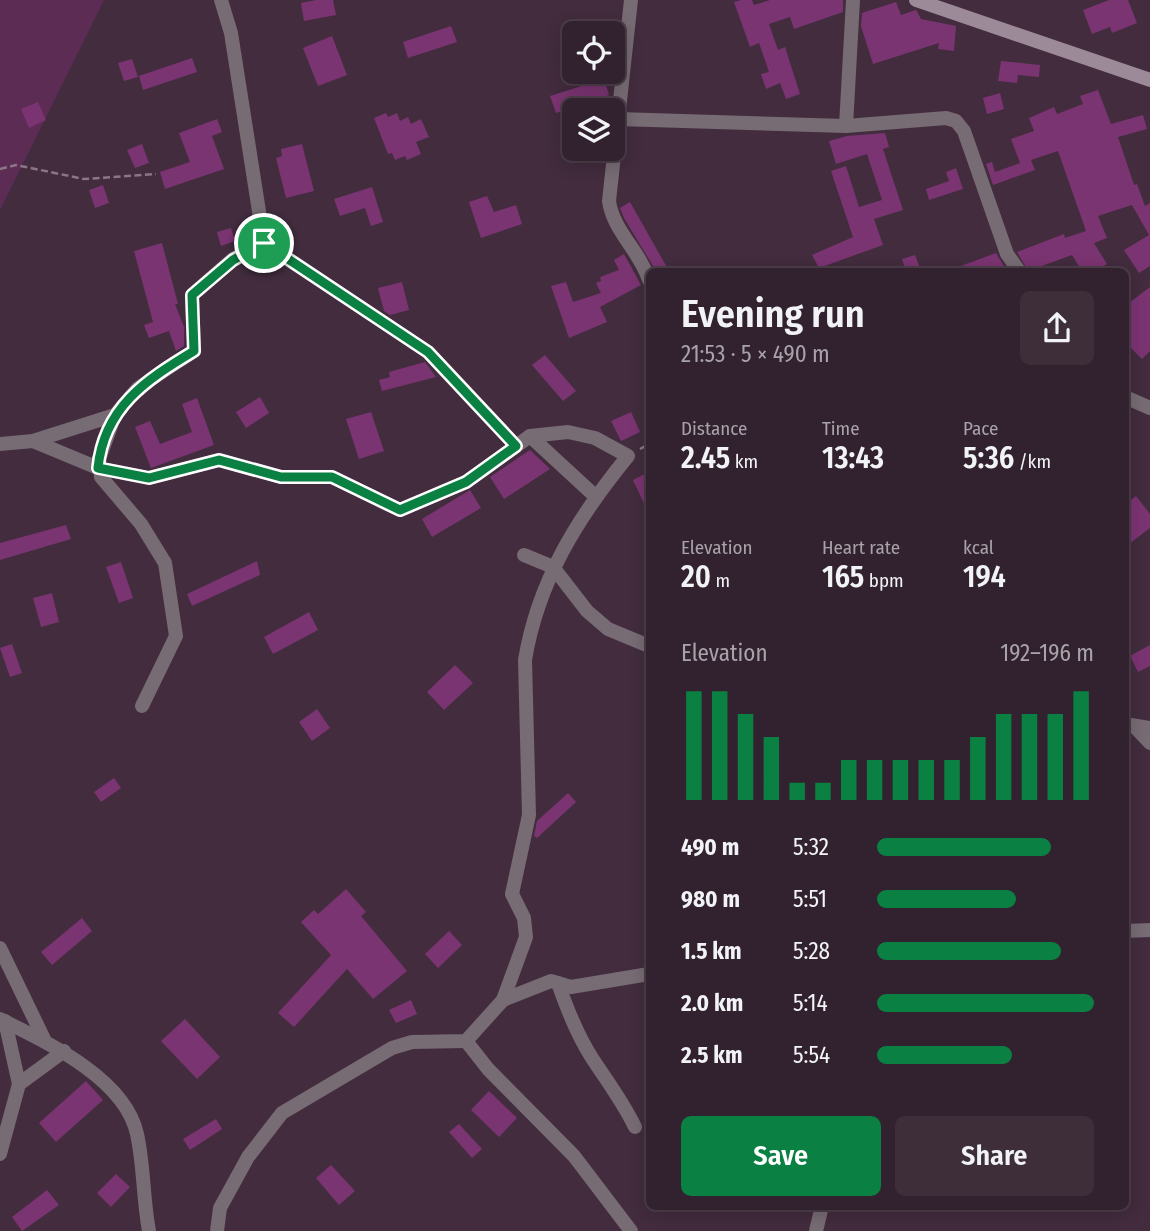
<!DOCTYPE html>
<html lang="en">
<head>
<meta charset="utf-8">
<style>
  body { margin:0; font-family:"Fira Sans Condensed",sans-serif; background:#3d2e3a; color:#f1f3f6; height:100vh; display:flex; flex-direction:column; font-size:26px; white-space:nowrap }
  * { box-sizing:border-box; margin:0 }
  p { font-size:23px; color:#a8a3aa }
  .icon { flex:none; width:38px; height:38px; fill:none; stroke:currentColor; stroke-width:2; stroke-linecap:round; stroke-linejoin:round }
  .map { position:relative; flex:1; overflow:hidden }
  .side { position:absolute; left:646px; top:268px; width:483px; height:942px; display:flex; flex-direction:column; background:#32212e; border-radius:10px; box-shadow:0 4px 18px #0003,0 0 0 2px #4d3e4a }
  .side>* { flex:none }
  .tools { position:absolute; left:562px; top:21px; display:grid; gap:14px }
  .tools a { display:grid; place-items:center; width:63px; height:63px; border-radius:10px; background:#32212e; box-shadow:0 4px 18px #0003,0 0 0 2px #4d3e4a; font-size:35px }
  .pin { position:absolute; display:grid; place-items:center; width:60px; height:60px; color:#fff; margin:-30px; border:4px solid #fff; border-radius:50%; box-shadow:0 2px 7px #0007 }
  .round { display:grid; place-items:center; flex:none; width:74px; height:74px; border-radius:10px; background:#3d2e3a }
  .overview { display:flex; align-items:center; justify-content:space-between; height:119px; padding:0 35px }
  h1 { font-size:38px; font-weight:600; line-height:52px }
  .metrics { display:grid; grid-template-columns:repeat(3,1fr); gap:10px; height:119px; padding:7px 35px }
  .metrics div { display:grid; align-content:center }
  .metrics b { font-size:30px; font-weight:600 }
  .metrics small { font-size:19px; font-weight:400 }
  .metrics p { font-size:19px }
  .chart { height:196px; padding:14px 35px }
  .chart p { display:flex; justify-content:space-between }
  .chart svg { width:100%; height:126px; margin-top:7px; stroke:#0b8043; stroke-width:6 }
  .button { display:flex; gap:14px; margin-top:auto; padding:14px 35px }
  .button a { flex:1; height:80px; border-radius:10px; background:#0b8043; color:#fff; font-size:28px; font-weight:600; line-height:80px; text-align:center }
  .button a+a { background:#3d2e3a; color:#f1f3f6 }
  ul { padding:0 35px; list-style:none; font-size:23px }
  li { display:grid; grid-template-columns:112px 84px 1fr; align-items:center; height:52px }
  li i { height:18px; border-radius:9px; background:#0b8043 }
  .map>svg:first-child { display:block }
  .green { fill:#5c2c55 }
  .building { fill:#7b3472 }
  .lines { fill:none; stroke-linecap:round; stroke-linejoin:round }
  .path { stroke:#8a7786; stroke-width:2.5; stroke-dasharray:7 3.5; stroke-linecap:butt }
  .street { stroke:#776b74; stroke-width:14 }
  .secondary { stroke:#9c8a98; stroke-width:14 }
  .route-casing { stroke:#fff; stroke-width:14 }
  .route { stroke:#0b8043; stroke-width:9 }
</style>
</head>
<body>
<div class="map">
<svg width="1150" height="1231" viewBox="0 0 1150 1231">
  <rect width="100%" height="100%" fill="#422c3e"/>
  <polygon class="green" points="0,0 104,0 0,210"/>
  <g class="building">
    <polygon points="316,0 333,0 336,15 304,21 301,3"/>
    <polygon points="741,0 752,0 754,5 770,0 843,0 843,12 794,29 790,17 769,24 778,50 785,47 800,94 786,99 780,83 766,89 761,74 769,72 759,43 750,47 734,2"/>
    <polygon points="1109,0 1128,0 1137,23 1112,33 1110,27 1092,34 1083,10"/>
    <polygon points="896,2 901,15 916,10 921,19 956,26 954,51 938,49 939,43 873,64 861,26 862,13"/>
    <polygon points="451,26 457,42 408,58 403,42"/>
    <polygon points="332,36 347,75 318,86 303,48"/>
    <polygon points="192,58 197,72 143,90 139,76"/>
    <polygon points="132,59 138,77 124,81 118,63"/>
    <polygon points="1001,61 1040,65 1039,77 1018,75 1017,83 998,81"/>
    <polygon points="604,79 609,95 556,113 550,96"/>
    <polygon points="1098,90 1111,124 1143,115 1147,129 1118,137 1134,185 1137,184 1145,206 1150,203 1150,266 1139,273 1124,250 1149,235 1132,205 1098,216 1107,238 1094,243 1107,264 1096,271 1082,271 1072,255 1028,271 1017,252 1064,234 1065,238 1086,231 1058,151 1031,160 1035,170 993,185 986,164 992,162 995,172 1020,163 1011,139 1034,131 1029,118 1054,107 1057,114 1083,104 1080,96"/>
    <polygon points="1000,93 1004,109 987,114 983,98"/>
    <polygon points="38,102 46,120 29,128 21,109"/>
    <polygon points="386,113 388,117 397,113 400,121 408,117 411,124 421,119 429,137 416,142 421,154 407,160 405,156 395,160 392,153 388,154 374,118"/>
    <polygon points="217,119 222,132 212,136 224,169 165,189 160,172 190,162 179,133"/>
    <polygon points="885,133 889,147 883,149 903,210 874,219 883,245 819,268 812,255 853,237 831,171 846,166 859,207 882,200 867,154 836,164 829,141 847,136"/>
    <polygon points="142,144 149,163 135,168 127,150"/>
    <polygon points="302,144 314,191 286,198 276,158 282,156 281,149"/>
    <polygon points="956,168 963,189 929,200 926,189 949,181 946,172"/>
    <polygon points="103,185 109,203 95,208 89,190"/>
    <polygon points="372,187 383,222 371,226 365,208 340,216 334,199"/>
    <polygon points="487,196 494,212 516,205 522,224 481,238 469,202"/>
    <polygon points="630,202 669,271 656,271 624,218 620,208"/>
    <polygon points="231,228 235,241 221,246 217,232"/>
    <polygon points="162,243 178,304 175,304 184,327 184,346 176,351 169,331 149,338 144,325 153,322 134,251"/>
    <polygon points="996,253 1007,271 951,271 950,270"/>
    <polygon points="624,254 641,285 600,307 607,322 569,338 551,286 566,282 573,302 601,293 596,283 601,281 600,277 619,270 614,260"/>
    <polygon points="915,255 921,271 906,271 902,259"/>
    <polygon points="402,282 409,310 390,315 384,311 378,288"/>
    <polygon points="1150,287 1150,351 1142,359 1127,344 1131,340 1125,333 1125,306"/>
    <polygon points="545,355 576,391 563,401 532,365"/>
    <polygon points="425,362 436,377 382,391 379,380 390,377 389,372"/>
    <polygon points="260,397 269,413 246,428 236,412"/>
    <polygon points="197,398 214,445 151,468 135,427 150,421 160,444 192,432 182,404"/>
    <polygon points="371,412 384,451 359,459 346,419"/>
    <polygon points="631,412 640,432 621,441 611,421"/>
    <polygon points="530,450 550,469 504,499 490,477"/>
    <polygon points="649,472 649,514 633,480"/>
    <polygon points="470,490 481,508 432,537 422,519"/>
    <polygon points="1136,496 1150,514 1150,528 1125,547 1125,505"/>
    <polygon points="66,525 71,539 0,560 0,543"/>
    <polygon points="257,561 260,575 192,606 187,594"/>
    <polygon points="121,562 133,598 119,603 106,567"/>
    <polygon points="52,593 59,622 41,627 33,598"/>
    <polygon points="309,612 318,630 273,654 264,637"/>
    <polygon points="12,644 22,673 10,677 0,648"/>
    <polygon points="1150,645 1150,666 1138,672 1130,656"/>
    <polygon points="455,665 473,683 444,710 427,692"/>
    <polygon points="317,709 330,728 312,741 299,722"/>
    <polygon points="114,778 121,788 101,802 94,792"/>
    <polygon points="568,793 576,802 537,838 534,836 537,821"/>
    <polygon points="346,889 366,912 361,916 407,971 373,999 347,969 294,1027 278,1013 331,955 301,922 314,910 318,914"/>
    <polygon points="82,918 92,931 52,965 41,952"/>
    <polygon points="449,931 462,945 438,968 425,954"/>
    <polygon points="411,1000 417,1014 396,1023 389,1010"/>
    <polygon points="185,1019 220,1057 197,1079 161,1041"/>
    <polygon points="86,1081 103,1100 56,1142 39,1123"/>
    <polygon points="489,1091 517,1118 499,1137 471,1110"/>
    <polygon points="216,1119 222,1129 190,1150 183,1139"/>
    <polygon points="459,1124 482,1149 472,1158 449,1132"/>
    <polygon points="331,1165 355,1191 339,1205 316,1178"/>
    <polygon points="116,1174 130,1187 111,1207 97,1193"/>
    <polygon points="47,1190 59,1205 22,1231 12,1217"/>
  </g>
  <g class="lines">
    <g class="path">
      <polyline points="0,169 16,165 84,179 156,174"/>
      <polyline points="640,449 649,444"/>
    </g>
    <g class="street">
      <polyline points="221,0 231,33 264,243 428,352 516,446"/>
      <path d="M631,0L609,201C613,231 640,251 649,280"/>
      <polyline points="618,119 846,126 946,118 956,121 964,131 1007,254 1019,271"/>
      <polyline points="846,126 853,0"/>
      <polyline points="1125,397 1150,408"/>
      <polyline points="530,436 595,496"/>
      <path d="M33,441L98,468L149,478L219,460L281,477H332L400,510L466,482L530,436L568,432L595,438L628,456C578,517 538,581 525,660L529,815L512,894L524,918L526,937L503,1000L466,1041L412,1042L392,1048L282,1113L248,1157L220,1208L217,1231"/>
      <polyline points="0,444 33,441 115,415"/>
      <polyline points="524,555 553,567 587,611 608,629 649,646"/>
      <polyline points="142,706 176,636 165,563 141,524 101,477 99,459 115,415 138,388 194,351 192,295 233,259 264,243"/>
      <polyline points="1125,724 1150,728"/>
      <polyline points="1134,726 1150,743"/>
      <polyline points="1125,931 1150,930"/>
      <polyline points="0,948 44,1039"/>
      <path d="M558,983C567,1009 577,1035 592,1058C607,1081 623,1102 635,1127"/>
      <polyline points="503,1000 551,981 571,987 649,974"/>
      <path d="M0,1019C46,1042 125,1078 137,1134C144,1166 143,1199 149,1231"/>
      <polyline points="466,1041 488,1069 574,1156 631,1231"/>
      <polyline points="19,1084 64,1051"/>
      <polyline points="0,1154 19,1084 5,1021"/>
      <polyline points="816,1231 822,1206"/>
    </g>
    <polyline class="secondary" points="916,0 1150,80"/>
  </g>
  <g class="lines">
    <defs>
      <path id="route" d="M264,243L428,352L516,446L466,482L400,510L332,477H281L219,460L149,478L98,468C104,407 146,380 194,351L192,295L233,260Z"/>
    </defs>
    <use href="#route" class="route-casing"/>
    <use href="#route" class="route"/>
  </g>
</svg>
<div class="tools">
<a><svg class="icon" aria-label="locate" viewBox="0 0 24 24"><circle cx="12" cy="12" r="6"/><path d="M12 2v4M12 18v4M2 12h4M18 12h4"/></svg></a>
<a><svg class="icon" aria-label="layers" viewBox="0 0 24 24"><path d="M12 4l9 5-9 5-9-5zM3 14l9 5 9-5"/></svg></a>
</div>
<div class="pin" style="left:264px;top:243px;background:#1e9e55"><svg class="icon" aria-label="arrive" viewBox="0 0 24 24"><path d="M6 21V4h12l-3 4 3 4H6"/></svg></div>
<section class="side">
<div class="overview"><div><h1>Evening run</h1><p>21:53 · 5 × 490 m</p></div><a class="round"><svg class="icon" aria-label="share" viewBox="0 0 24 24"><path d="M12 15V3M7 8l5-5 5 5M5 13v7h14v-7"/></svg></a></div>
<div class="metrics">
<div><p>Distance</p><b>2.45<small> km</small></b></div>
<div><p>Time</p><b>13:43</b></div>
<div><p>Pace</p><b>5:36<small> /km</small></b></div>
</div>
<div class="metrics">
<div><p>Elevation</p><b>20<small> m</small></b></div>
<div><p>Heart rate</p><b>165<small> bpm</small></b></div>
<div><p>kcal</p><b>194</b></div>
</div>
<div class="chart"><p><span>Elevation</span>192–196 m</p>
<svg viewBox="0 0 160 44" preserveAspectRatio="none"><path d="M5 44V6M15 44V6M25 44V14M35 44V22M45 44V38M55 44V38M65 44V30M75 44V30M85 44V30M95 44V30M105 44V30M115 44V22M125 44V14M135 44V14M145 44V14M155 44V6"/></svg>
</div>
<ul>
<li><b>490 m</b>5:32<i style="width:80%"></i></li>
<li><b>980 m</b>5:51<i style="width:64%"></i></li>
<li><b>1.5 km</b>5:28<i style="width:85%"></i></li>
<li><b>2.0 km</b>5:14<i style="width:100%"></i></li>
<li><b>2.5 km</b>5:54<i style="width:62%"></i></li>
</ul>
<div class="button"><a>Save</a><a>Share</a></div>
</section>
</div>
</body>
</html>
